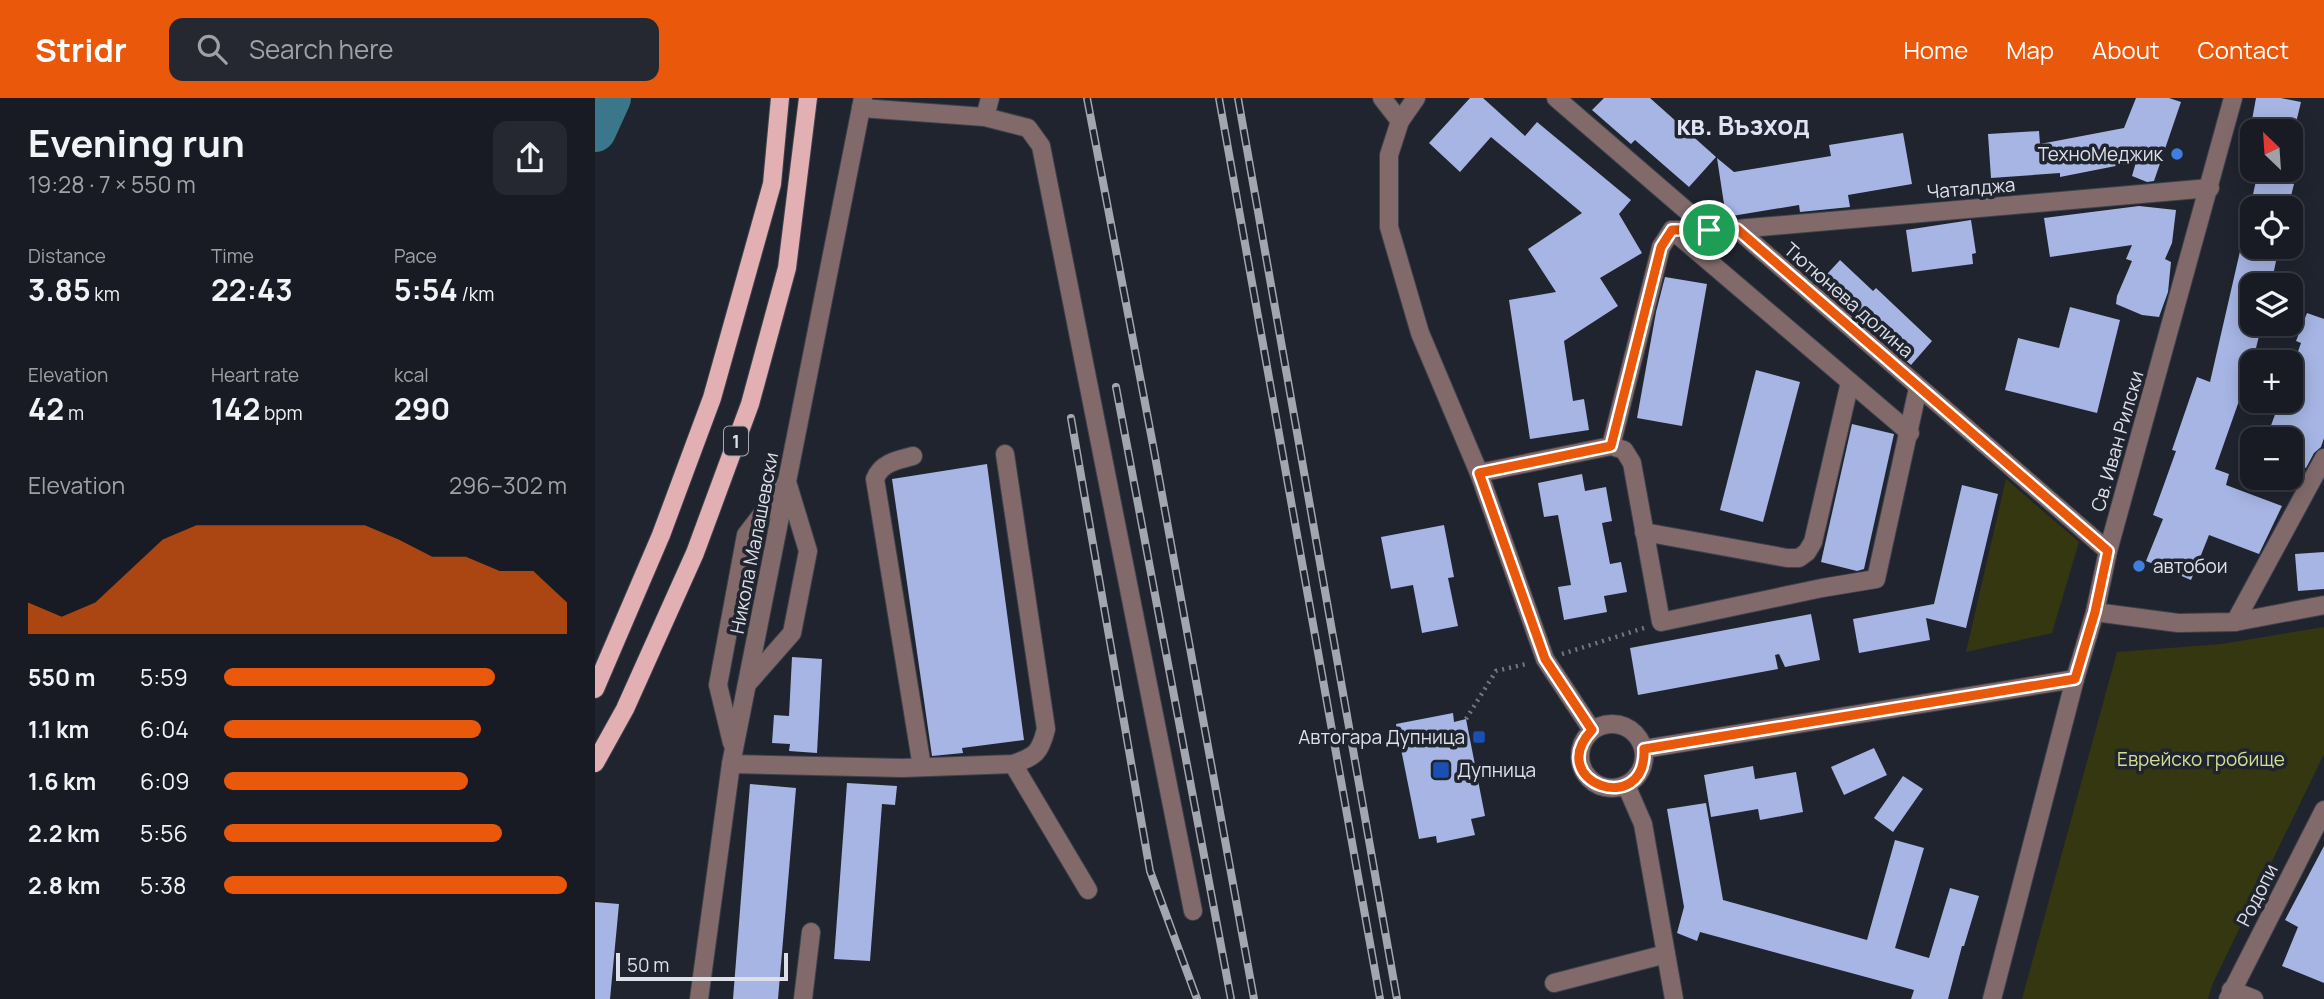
<!DOCTYPE html>
<html lang="en">
<head>
<meta charset="utf-8">
<style>
  body { margin:0; font-family:Manrope,sans-serif; background:#252830; color:#f1f3f6; height:100vh; display:flex; flex-direction:column; font-size:26px; white-space:nowrap }
  * { box-sizing:border-box; margin:0 }
  p { font-size:23px; color:#9fa1a6 }
  .icon { flex:none; width:38px; height:38px; fill:none; stroke:currentColor; stroke-width:2; stroke-linecap:round; stroke-linejoin:round }
  .map { position:relative; flex:1; overflow:hidden }
  .panel { display:flex; flex-direction:column; background:#181b23; width:595px }
  .panel>* { flex:none }
  .needle { width:46px; rotate:335deg }
  .buttons { position:absolute; left:1645px; top:21px; display:grid; gap:14px }
  .buttons a { display:grid; place-items:center; width:63px; height:63px; border-radius:14px; background:#181b23; box-shadow:0 4px 18px #0003,0 0 0 2px #363941; font-size:35px }
  .scale { position:absolute; left:21px; bottom:18px; width:172px; box-sizing:border-box; padding-left:7px; border:4px solid #dde0e8; border-top:0; font-size:19px; line-height:24px; white-space:nowrap; color:#dde0e8; -webkit-text-stroke:5px #20242f; paint-order:stroke }
  .pin { position:absolute; display:grid; place-items:center; width:60px; height:60px; color:#fff; margin:-30px; border:4px solid #fff; border-radius:50%; box-shadow:0 2px 7px #0007 }
  .round { display:grid; place-items:center; flex:none; width:74px; height:74px; border-radius:14px; background:#252830 }
  .summary { display:flex; align-items:center; justify-content:space-between; height:119px; padding:0 28px }
  h1 { font-size:38px; font-weight:700; line-height:52px }
  .metrics { display:grid; grid-template-columns:repeat(3,1fr); gap:10px; height:119px; padding:7px 28px }
  .metrics div { display:grid; align-content:center }
  .metrics b { font-size:30px; font-weight:700 }
  .metrics small { font-size:19px; font-weight:400 }
  .metrics p { font-size:19px }
  .chart { height:196px; padding:14px 28px }
  .chart p { display:flex; justify-content:space-between }
  .chart svg { width:100%; height:126px; margin-top:7px; fill:#ea580c; opacity:.7 }
  ul { padding:0 28px; list-style:none; font-size:23px }
  li { display:grid; grid-template-columns:112px 84px 1fr; align-items:center; height:52px }
  li i { height:18px; border-radius:9px; background:#ea580c }
  header { display:flex; align-items:center; gap:42px; box-sizing:border-box; height:98px; padding:0 35px; background:#ea580c; color:#fff }
  header strong { font-size:33px }
  nav { display:flex; gap:38px; margin-inline-start:auto; font-size:24px }
  .search { width:490px; height:63px; background:#252830; display:flex; align-items:center; gap:18px; box-sizing:border-box; padding:0 24px; border-radius:14px; color:#9fa1a6; font-size:26px }
  main { display:flex; flex:1; min-height:0 }
  .map>svg:first-child { display:block }
  .green { fill:#343710 }
  .lines { fill:none; stroke-linecap:round; stroke-linejoin:round }
  .river { stroke:#3a778a; stroke-width:42 }
  .building { fill:#a6b5e4 }
  .minor-casing { stroke:#3e424d; stroke-width:20 }
  .major-casing { stroke:#3e424d; stroke-width:20 }
  .path { stroke:#747781; stroke-width:4.5; stroke-dasharray:2 5; stroke-linecap:butt }
  .minor { stroke:#826a6b; stroke-width:18 }
  .major { stroke:#e2b0b2; stroke-width:18 }
  .rail-casing { stroke:#a2a6af; stroke-width:8 }
  .rail { stroke:#20242f; stroke-width:5; stroke-dasharray:16; stroke-linecap:butt }
  .route-casing { stroke:#fff; stroke-width:14 }
  .route { stroke:#ea580c; stroke-width:9 }
  .shop-dot { fill:#3f7fe0; stroke:#20242f; stroke-width:2.5 }
  .transit-dot { fill:#1a4fb4; stroke:#20242f; stroke-width:2.5 }
  .labels { text-anchor:middle; dominant-baseline:central; stroke-width:7; stroke-linejoin:round; paint-order:stroke }
  .shield { fill:#20242f; stroke:#a4a8b0; stroke-width:2 }
  .shield-label { font-size:18px; font-weight:bold; fill:#dde0e8 }
  .poi-label { font-size:19px; fill:#dde0e8; stroke:#20242f; text-anchor:end }
  .street-label { font-size:19px; fill:#dde0e8; stroke:#20242f }
  .park-label { font-size:19px; fill:#d4dd90; stroke:#20242f }
  .district-label { font-size:26px; font-weight:bold; fill:#dee4f3; stroke:#20242f }
</style>
</head>
<body>
<header>
<strong>Stridr</strong>
<div class="search"><svg class="icon" aria-label="search" viewBox="0 0 24 24"><circle cx="10" cy="10" r="6"/><path d="M15 15l6 6"/></svg>Search here</div>
<nav><a>Home</a><a>Map</a><a>About</a><a>Contact</a></nav>
</header>
<main>
<section class="panel">
<div class="summary"><div><h1>Evening run</h1><p>19:28 · 7 × 550 m</p></div><a class="round"><svg class="icon" aria-label="share" viewBox="0 0 24 24"><path d="M12 15V3M7 8l5-5 5 5M5 13v7h14v-7"/></svg></a></div>
<div class="metrics">
<div><p>Distance</p><b>3.85<small> km</small></b></div>
<div><p>Time</p><b>22:43</b></div>
<div><p>Pace</p><b>5:54<small> /km</small></b></div>
</div>
<div class="metrics">
<div><p>Elevation</p><b>42<small> m</small></b></div>
<div><p>Heart rate</p><b>142<small> bpm</small></b></div>
<div><p>kcal</p><b>290</b></div>
</div>
<div class="chart"><p><span>Elevation</span>296–302 m</p>
<svg viewBox="0 0 160 44" preserveAspectRatio="none"><path d="M0 44V33L10 38L20 33L30 22L40 11L50 6L60 6L70 6L80 6L90 6L100 6L110 11L120 17L130 17L140 22L150 22L160 33V44z"/></svg>
</div>
<ul>
<li><b>550 m</b>5:59<i style="width:79%"></i></li>
<li><b>1.1 km</b>6:04<i style="width:75%"></i></li>
<li><b>1.6 km</b>6:09<i style="width:71%"></i></li>
<li><b>2.2 km</b>5:56<i style="width:81%"></i></li>
<li><b>2.8 km</b>5:38<i style="width:100%"></i></li>
</ul>
</section>
<div class="map">
<svg width="1729" height="901" viewBox="0 0 1729 901">
  <rect width="100%" height="100%" fill="#20242f"/>
  <g class="green">
    <polygon points="1411,381 1484,444 1457,535 1371,554"/>
    <polygon points="1729,529 1729,656 1618,885 1613,901 1427,901 1522,554 1627,546"/>
  </g>
  <g class="lines">
    <polyline class="river" points="0,33 15,0"/>
  </g>
  <g class="building">
    <polygon points="875,0 888,0 930,38 942,24 1036,102 1024,116 1047,155 1005,180 1023,208 969,243 978,303 989,301 994,332 935,341 914,202 961,194 933,151 987,115 896,39 865,74 834,45"/>
    <polygon points="1009,0 1055,0 1121,59 1094,89 1040,42 1036,46 997,12"/>
    <polygon points="1541,0 1574,0 1586,4 1559,83 1552,84 1537,78 1541,64 1465,79 1465,75 1396,80 1393,36 1444,33 1445,46 1529,30"/>
    <polygon points="1661,0 1686,0 1706,4 1699,33 1655,33"/>
    <polygon points="1308,35 1317,86 1253,97 1255,109 1205,114 1204,107 1131,119 1122,60 1139,74 1236,58 1234,47"/>
    <polygon points="1662,78 1699,86 1693,110 1655,110"/>
    <polygon points="1544,108 1581,112 1577,145 1570,161 1576,164 1573,194 1564,219 1547,217 1521,206 1522,198 1537,163 1531,161 1537,147 1455,159 1449,120"/>
    <polygon points="1376,122 1381,155 1377,156 1378,166 1317,174 1311,132"/>
    <polygon points="1646,149 1684,149 1676,187 1657,187 1657,226 1667,226 1657,266 1620,371 1634,376 1631,387 1687,408 1664,456 1614,437 1596,482 1551,463 1568,421 1558,417 1581,353 1577,352 1602,279 1615,284"/>
    <polygon points="1245,162 1278,193 1281,190 1337,243 1316,267 1223,186"/>
    <polygon points="1070,179 1112,186 1087,328 1042,320 1061,214"/>
    <polygon points="1475,209 1525,222 1502,315 1410,292 1423,240 1464,250"/>
    <polygon points="1712,215 1729,221 1729,340 1726,349 1719,355 1711,370 1696,364 1696,341 1671,341 1685,303 1696,303 1696,273 1706,245 1701,243"/>
    <polygon points="1161,272 1205,284 1168,424 1125,412"/>
    <polygon points="1257,326 1299,336 1269,471 1262,473 1226,464"/>
    <polygon points="392,366 429,642 367,650 368,655 337,658 297,381"/>
    <polygon points="987,376 990,393 1011,389 1017,423 1007,425 1015,466 1026,464 1032,494 1009,498 1012,514 969,522 963,489 976,487 963,417 949,419 943,385"/>
    <polygon points="1367,387 1403,396 1371,530 1331,520 1335,542 1264,555 1258,521 1339,506"/>
    <polygon points="849,427 859,479 853,480 863,528 827,535 818,487 796,491 786,439"/>
    <polygon points="1729,454 1729,491 1703,493 1700,456"/>
    <polygon points="1216,516 1225,562 1190,569 1184,556 1180,557 1183,571 1043,597 1035,550"/>
    <polygon points="197,559 227,561 222,655 194,653 195,646 177,645 179,617 194,618"/>
    <polygon points="858,615 859,624 871,621 890,718 876,721 880,737 842,745 841,738 824,741 801,626"/>
    <polygon points="1279,650 1292,677 1249,697 1236,669"/>
    <polygon points="1158,668 1160,681 1201,674 1208,714 1165,722 1163,711 1116,719 1109,677"/>
    <polygon points="1308,678 1328,691 1298,734 1279,720"/>
    <polygon points="252,685 302,688 300,707 287,706 275,863 239,861"/>
    <polygon points="155,686 201,690 183,901 138,901"/>
    <polygon points="1111,705 1128,802 1272,842 1300,742 1329,750 1300,850 1334,860 1355,790 1384,798 1369,848 1367,848 1353,901 1316,901 1319,892 1105,834 1102,843 1082,835 1089,809 1072,711"/>
    <polygon points="1729,748 1729,885 1687,868 1703,829 1690,822"/>
    <polygon points="0,804 24,806 15,901 0,901"/>
  </g>
  <g class="lines">
    <defs>
      <g id="minor">
        <polyline points="787,0 805,23"/>
        <polyline points="821,0 805,23 794,57 794,129 825,235 884,375 950,561 997,632"/>
        <polyline points="961,0 1114,132"/>
        <polyline points="266,10 390,19 433,30 446,48 598,813"/>
        <polyline points="390,19 395,0"/>
        <polyline points="1142,131 1615,90"/>
        <polyline points="1077,132 1142,131 1513,453"/>
        <polyline points="1077,132 1315,335"/>
        <polyline points="1016,348 1066,149 1077,132"/>
        <path d="M318,358C302,362 286,365 280,381L327,669"/>
        <polyline points="884,375 1016,348 1029,352 1037,365 1066,524 1227,490 1281,481 1323,290"/>
        <polyline points="1049,434 1192,460 1204,460 1212,454 1218,444 1255,284"/>
        <polyline points="1500,514 1583,525 1640,524 1729,507"/>
        <polyline points="1640,524 1729,360"/>
        <polyline points="154,584 197,535 213,453 193,387"/>
        <circle cx="1017" cy="658" r="32"/>
        <polyline points="137,645 123,587 151,437 190,386"/>
        <polyline points="1049,651 1480,581"/>
        <path d="M136,666L307,670L418,666C441,658 445,655 451,631L410,356"/>
        <polyline points="418,666 493,792"/>
        <polyline points="1031,687 1048,726 1079,901"/>
        <polyline points="959,885 1071,856"/>
        <polyline points="1636,892 1659,901"/>
        <polyline points="104,901 136,666 268,0"/>
        <polyline points="208,901 216,834"/>
        <polyline points="1397,901 1480,581 1500,514 1513,453 1638,0"/>
        <polyline points="1633,901 1729,712"/>
      </g>
      <g id="major">
        <polyline points="0,591 66,437 117,300 177,86 185,0"/>
        <polyline points="0,665 30,611 100,455 155,306 192,170 213,0"/>
      </g>
    </defs>
    <use href="#minor" class="minor-casing"/>
    <use href="#major" class="major-casing"/>
    <g class="path">
      <polyline points="967,556 1049,530"/>
      <polyline points="871,621 901,573 931,566"/>
    </g>
    <use href="#minor" class="minor"/>
    <use href="#major" class="major"/>
    <defs>
      <g id="rail">
        <polyline points="492,0 558,347 659,901"/>
        <polyline points="624,0 785,901"/>
        <polyline points="643,0 802,901"/>
        <polyline points="521,289 636,901"/>
        <polyline points="476,320 555,773 602,901"/>
      </g>
    </defs>
    <use href="#rail" class="rail-casing"/>
    <use href="#rail" class="rail"/>
  </g>
  <g class="lines">
    <defs>
      <path id="route" d="M1142,131L1513,453L1500,514L1480,581L1049,651C1052,721 948,684 997,632L950,561L884,375L1016,348L1066,149L1077,132Z"/>
    </defs>
    <use href="#route" class="route-casing"/>
    <use href="#route" class="route"/>
  </g>
  <g class="shop-dot">
    <circle cx="1582" cy="56" r="7"/>
    <circle cx="1544" cy="468" r="7"/>
  </g>
  <g class="transit-dot">
    <rect x="877" y="632" width="14" height="14" rx="3.5"/>
    <rect x="837" y="663" width="18" height="18" rx="3.5"/>
  </g>
  <g class="labels">
    <rect class="shield" x="129" y="328.5" width="24" height="29" rx="5"/>
    <g class="shield-label">
      <text x="141" y="343">1</text>
    </g>
    <g class="poi-label">
      <text x="1568" y="56">ТехноМеджик</text>
      <text x="1558" y="468" text-anchor="start">автобои</text>
      <text x="870" y="639">Автогара Дупница</text>
      <text x="862" y="672" text-anchor="start">Дупница</text>
    </g>
    <g class="street-label">
      <text transform="translate(1376 90) rotate(-5)">Чаталджа</text>
      <text transform="translate(1254 202) rotate(41)">Тютюнева долина</text>
      <text transform="translate(1522 343) rotate(-74)">Св. Иван Рилски</text>
      <text transform="translate(159 445) rotate(-79)">Никола Малашевски</text>
      <text transform="translate(1662 797) rotate(-63)">Родопи</text>
    </g>
    <g class="park-label">
      <text x="1606" y="661">Еврейско гробище</text>
    </g>
    <g class="district-label">
      <text x="1148" y="27">кв. Възход</text>
    </g>
  </g>
</svg>
<div class="buttons">
<a><svg class="needle" viewBox="-14 -14 28 28"><path d="M0-13l5 13h-10z" fill="#e53935"/><path d="M0 13l5-13h-10z" fill="#9fa1a6"/></svg></a>
<a><svg class="icon" aria-label="locate" viewBox="0 0 24 24"><circle cx="12" cy="12" r="6"/><path d="M12 2v4M12 18v4M2 12h4M18 12h4"/></svg></a>
<a><svg class="icon" aria-label="layers" viewBox="0 0 24 24"><path d="M12 4l9 5-9 5-9-5zM3 14l9 5 9-5"/></svg></a>
<a>+</a>
<a>−</a>
</div>
<div class="scale">50 m</div>
<div class="pin" style="left:1114px;top:132px;background:#1e9e55"><svg class="icon" aria-label="arrive" viewBox="0 0 24 24"><path d="M6 21V4h12l-3 4 3 4H6"/></svg></div>
</div>
</main>
</body>
</html>
